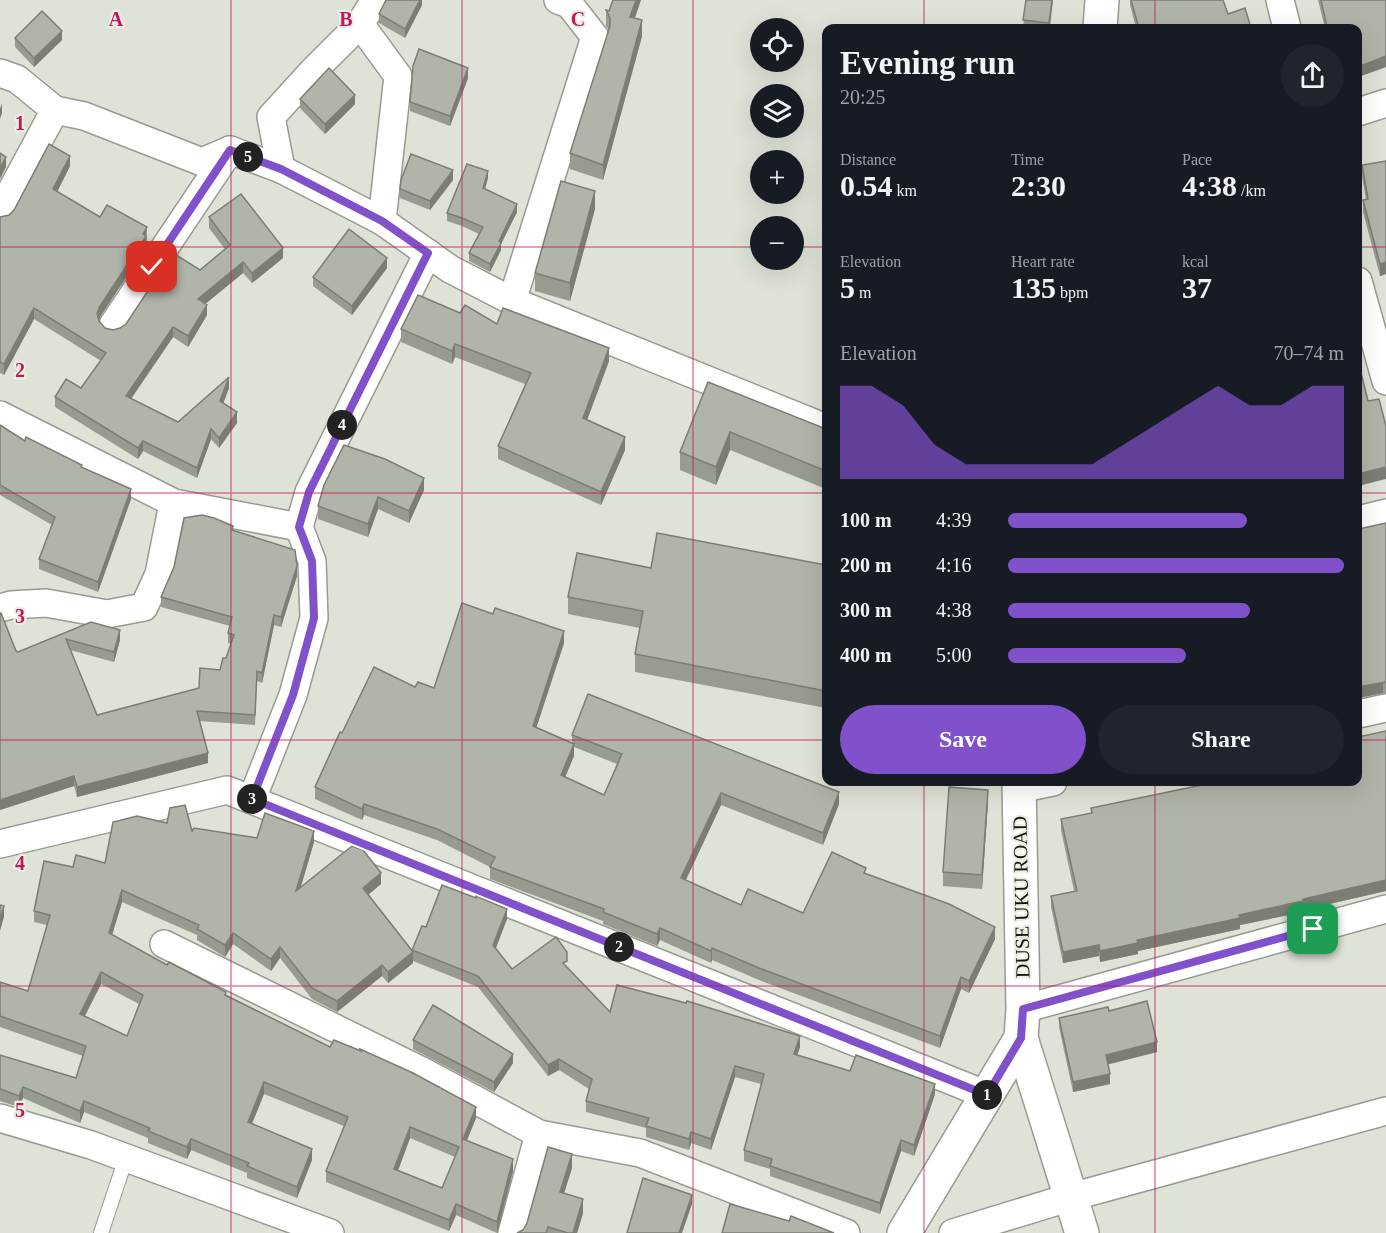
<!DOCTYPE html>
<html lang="en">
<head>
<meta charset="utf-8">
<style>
  body { margin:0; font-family:"Times New Roman",serif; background:#20242c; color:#f1f3f6; height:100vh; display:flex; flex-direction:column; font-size:22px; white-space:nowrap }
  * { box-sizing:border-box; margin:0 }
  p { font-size:20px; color:#9ea1a6 }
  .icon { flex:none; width:33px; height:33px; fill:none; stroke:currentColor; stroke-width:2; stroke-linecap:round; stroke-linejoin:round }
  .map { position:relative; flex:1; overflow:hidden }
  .side { position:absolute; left:822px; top:24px; width:540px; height:762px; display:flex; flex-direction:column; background:#171b24; border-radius:12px; box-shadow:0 6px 24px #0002 }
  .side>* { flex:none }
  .tools { position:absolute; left:750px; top:18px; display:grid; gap:12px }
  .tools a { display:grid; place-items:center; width:54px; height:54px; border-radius:50%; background:#171b24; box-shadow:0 6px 24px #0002; font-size:30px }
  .pin { position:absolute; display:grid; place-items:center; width:51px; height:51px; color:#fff; margin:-26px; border-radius:12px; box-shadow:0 3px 9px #0006 }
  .km { position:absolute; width:30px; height:30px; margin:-15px; border-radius:50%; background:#222; color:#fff; font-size:16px; line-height:30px; text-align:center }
  .round { display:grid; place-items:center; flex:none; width:63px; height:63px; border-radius:32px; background:#20242c }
  .head { display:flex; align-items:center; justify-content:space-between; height:102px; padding:0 18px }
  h1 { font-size:33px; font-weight:700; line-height:45px }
  .figures { display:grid; grid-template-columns:repeat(3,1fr); gap:9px; height:102px; padding:6px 18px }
  .figures div { display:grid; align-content:center }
  .figures b { font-size:30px; font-weight:700 }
  .figures small { font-size:16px; font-weight:400 }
  .figures p { font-size:16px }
  .chart { height:168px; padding:12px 18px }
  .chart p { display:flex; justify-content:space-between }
  .chart svg { width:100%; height:108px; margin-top:6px; fill:#8051ca; opacity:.7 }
  .cta { display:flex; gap:12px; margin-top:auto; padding:12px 18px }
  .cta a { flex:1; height:69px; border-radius:36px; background:#8051ca; color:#fff; font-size:24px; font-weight:700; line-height:69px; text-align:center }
  .cta a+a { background:#20242c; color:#f1f3f6 }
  ul { padding:0 18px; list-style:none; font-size:20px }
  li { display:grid; grid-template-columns:96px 72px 1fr; align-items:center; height:45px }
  li i { height:15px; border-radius:8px; background:#8051ca }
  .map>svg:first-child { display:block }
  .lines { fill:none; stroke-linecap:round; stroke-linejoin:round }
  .service-casing { stroke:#989b90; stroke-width:16 }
  .minor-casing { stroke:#989b90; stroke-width:30 }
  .tertiary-casing { stroke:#989b90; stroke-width:36 }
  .service { stroke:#fff; stroke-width:14 }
  .minor { stroke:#fff; stroke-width:27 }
  .tertiary { stroke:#fff; stroke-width:33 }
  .wall { fill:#989b90; fill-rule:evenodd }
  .shaded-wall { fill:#7c7e76 }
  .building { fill:#b1b4a8; stroke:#7c7e76; stroke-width:1.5; fill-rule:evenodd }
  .route-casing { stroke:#fff; stroke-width:12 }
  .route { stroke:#8051ca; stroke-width:8 }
  .grid { fill:none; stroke:#c2185b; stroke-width:1.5; stroke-opacity:0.55 }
  .labels { text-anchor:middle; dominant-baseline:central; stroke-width:4.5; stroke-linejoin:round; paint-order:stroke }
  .street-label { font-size:20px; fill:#141511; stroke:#ecefe3 }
  .grid-label { font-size:20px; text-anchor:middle; font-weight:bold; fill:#c2185b; stroke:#ecefe3; stroke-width:4.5; stroke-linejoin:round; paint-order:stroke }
</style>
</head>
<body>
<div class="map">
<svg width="1386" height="1233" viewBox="0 0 1386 1233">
  <rect width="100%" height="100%" fill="#dfe2d6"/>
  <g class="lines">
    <defs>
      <polyline id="service" points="101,1233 126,1158"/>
      <g id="minor">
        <polyline points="1280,0 1287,28"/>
        <polyline points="360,24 398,76 382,221"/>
        <polyline points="0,73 17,79 55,110 84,116 202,162 230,150 281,169 382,221 450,269 512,301 826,428"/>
        <polyline points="1358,112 1386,103"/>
        <polyline points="281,169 271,117 312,72 360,24 375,0"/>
        <polyline points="0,212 55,110"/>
        <polyline points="1358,281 1386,381"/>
        <polyline points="512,301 595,37 569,4 558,0"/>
        <polyline points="113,325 230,150"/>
        <polyline points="0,415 174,503 299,527"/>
        <polyline points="1358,520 1386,513"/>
        <polyline points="0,608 11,605 46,603 107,614 144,607 159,574 171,514 199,510"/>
        <polyline points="1358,714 1386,708"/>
        <polyline points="1018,789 1053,782"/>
        <polyline points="252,799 293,695 314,618 312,561 299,527 309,492 428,253"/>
        <polyline points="0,844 227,790 987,1095"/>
        <polyline points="164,944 420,1070 539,1134 640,1153 846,1233"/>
        <polyline points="1023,1009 1386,909"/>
        <polyline points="0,1118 91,1145 330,1233"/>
        <polyline points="512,1233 539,1134"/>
        <polyline points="953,1233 1071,1197 1386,1111"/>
      </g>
      <g id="tertiary">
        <polyline points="1100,28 1102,0"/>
        <polyline points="1021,1038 1082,1233"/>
        <polyline points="904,1233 1021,1038 1023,1009 1019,782"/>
      </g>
    </defs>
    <use href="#service" class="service-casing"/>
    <use href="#minor" class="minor-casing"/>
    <use href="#tertiary" class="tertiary-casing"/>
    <use href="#service" class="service"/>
    <use href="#minor" class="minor"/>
    <use href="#tertiary" class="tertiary"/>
  </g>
  <g class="wall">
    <polygon points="422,0 422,5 405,38 379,23 379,14"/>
    <polygon points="1026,0 1053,0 1050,28 1023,28"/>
    <polygon points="1130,0 1223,0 1228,14 1251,28 1136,28 1130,5"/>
    <polygon points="1318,0 1386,0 1386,67 1358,77 1358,28 1325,28"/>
    <polygon points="606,10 635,18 642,36 603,180 570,169 570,153 609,30 606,26"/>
    <polygon points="15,38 62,40 34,67 15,47"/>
    <polygon points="468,78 450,126 410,111 410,102"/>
    <polygon points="300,99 355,104 325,134 300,108"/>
    <polygon points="1386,161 1386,274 1380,276 1363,212 1363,200 1366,199 1362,177 1362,165"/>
    <polygon points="70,166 57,192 100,217 147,237 146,247 100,317 99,321 105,328 113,330 120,328 200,270 225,249 209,228 209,217 283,258 252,283 243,273 205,304 207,315 188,347 173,337 131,399 178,422 229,388 223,403 237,423 219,448 211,439 197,478 143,451 138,459 55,407 55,397 81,388 101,361 34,319 4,375 0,373 0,217 9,215"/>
    <polygon points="488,178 485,189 517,212 501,244 501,250 490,272 469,261 469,253 479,234 462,226 447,221 447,213"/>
    <polygon points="453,180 430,210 400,198 400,189"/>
    <polygon points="595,209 570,301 535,291 535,273"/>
    <polygon points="387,268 352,315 313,286 313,277"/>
    <polygon points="460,313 609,361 587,420 625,450 601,505 498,459 498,446 525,384 455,357 452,364 401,342 401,329"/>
    <polygon points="708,382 826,429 826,489 730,450 716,485 680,470 680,452"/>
    <polygon points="0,425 25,441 82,468 131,499 98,592 39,569 39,559 52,525 0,495"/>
    <polygon points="424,490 409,523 378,509 368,537 318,519 318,506"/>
    <polygon points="1386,523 1386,693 1358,698 1358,529"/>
    <polygon points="233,530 297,576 281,627 274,625 262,683 257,681 255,725 199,721 208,763 77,797 74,786 0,810 0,613 16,651 18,652 91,622 120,640 114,662 70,650 97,715 199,688 220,670 226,658 231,644 228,643 228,633 230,626 161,607 161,597"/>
    <polygon points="826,565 826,708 635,672 635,654 640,628 568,614 568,597 651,568"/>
    <path d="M564,643L536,728L572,743V735L839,804L823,845L721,805L686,880L741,905L803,913L866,873L995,939L969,993L961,989L940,1048L759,980L712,960L711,963L660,940L657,946L603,924V921L490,879V867L437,840L364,815L362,820L315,799V787L342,733L415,687L434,688ZM574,747L617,764L604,795L565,777L574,756Z"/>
    <polygon points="1386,731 1386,891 1303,910 1303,912 1240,925 1240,929 1138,951 1138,954 1100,962 1099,956 1063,963 1051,907 1051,896 1074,891 1061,830 1061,819 1091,813 1091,808 1216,782"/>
    <polygon points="988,803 982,889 943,886 943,872"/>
    <path d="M192,831L257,838L314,842L301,887L381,884L368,895L412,951L426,927L507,919L496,948L512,969L567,968L610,1012L800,1047L797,1055L850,1071L935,1094L914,1156L901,1151L880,1214L770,1176V1169L744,1161V1150L761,1084L735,1077L711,1150L691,1143L689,1150L646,1137V1128L586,1112V1101L589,1089L559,1070L548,1076L478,987L413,961V963L388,983L382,976L337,1012L312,999L280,958L271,971L233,944L225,957L197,940V935L122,902L112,935L167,965L330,1047L360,1051V1049L476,1118L467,1140L513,1171L497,1233L456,1215L449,1231L326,1182V1171L344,1126L264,1094L252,1124L312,1160L297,1198L247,1178V1173L191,1150L187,1159L148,1143V1138L84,1112L80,1123L23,1098L19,1107L0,1101V1055L76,1078L83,1056L0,1027V982L28,991L47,925L34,922V911L73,867L105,863ZM101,984L139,1004L127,1036L85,1016ZM410,1138L455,1157L442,1188L398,1171Z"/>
    <polygon points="1109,1011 1157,1052 1108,1064 1110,1084 1073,1092 1059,1027 1059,1018"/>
    <polygon points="413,1040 513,1063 494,1092 413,1049"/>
    <polygon points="572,1168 564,1193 583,1213 577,1233 517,1233 523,1230"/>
  </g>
  <g class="shaded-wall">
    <polygon points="420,0 422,0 422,5 405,38 405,29"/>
    <polygon points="636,0 641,0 630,33 630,17"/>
    <polygon points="1052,0 1053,0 1049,28 1049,23"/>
    <polygon points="642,20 642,36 603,180 603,165"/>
    <polygon points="62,31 62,40 34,67 34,58"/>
    <polygon points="1386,56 1386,67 1358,77 1358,67"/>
    <polygon points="468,68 468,78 450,126 450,116"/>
    <polygon points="355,95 355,104 325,134 325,124"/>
    <polygon points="2,103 2,113 0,119 0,109"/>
    <polygon points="70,156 70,166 53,200 53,189"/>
    <polygon points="6,157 6,167 0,179 0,168"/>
    <polygon points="453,170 453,180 430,210 430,201"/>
    <polygon points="488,171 488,178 483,196 483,188"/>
    <polygon points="595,191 595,209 570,301 570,283"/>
    <polygon points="517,204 517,212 501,244 501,250 490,272 490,264 499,241"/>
    <polygon points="147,227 146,247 100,317 97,323 97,313 100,306"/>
    <polygon points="283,248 283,258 252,283 252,273"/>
    <polygon points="387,258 387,268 352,315 352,306"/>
    <polygon points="243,262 243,273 198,310 198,299"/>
    <polygon points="1386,262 1386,274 1380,276 1380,264"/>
    <polygon points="207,305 207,315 188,347 188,336"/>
    <polygon points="34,308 34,319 4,375 4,364"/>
    <polygon points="173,327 173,337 126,406 126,396"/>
    <polygon points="455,344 455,357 452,364 452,351"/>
    <polygon points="609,348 609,361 583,431 583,418"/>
    <polygon points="229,377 229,388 220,412 220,401"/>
    <polygon points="237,412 237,423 219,448 219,438"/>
    <polygon points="211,429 211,439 197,478 197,468"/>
    <polygon points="730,432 730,450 716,485 716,467"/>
    <polygon points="625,437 625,450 601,505 601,492"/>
    <polygon points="143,441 143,451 138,459 138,448"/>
    <polygon points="1386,467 1386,479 1358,486 1358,474"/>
    <polygon points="424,478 424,490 409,523 409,511"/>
    <polygon points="131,489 131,499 98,592 98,582"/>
    <polygon points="378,497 378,509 368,537 368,524"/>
    <polygon points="297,566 297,576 281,627 281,617"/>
    <polygon points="274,615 274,625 262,683 262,673"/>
    <polygon points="120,630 120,640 114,662 114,652"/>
    <polygon points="564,631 564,643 533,738 533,726"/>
    <polygon points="1383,682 1383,693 1358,698 1358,687"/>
    <polygon points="574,744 574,756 561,787 561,775"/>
    <polygon points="208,753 208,763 77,797 77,787"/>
    <polygon points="74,776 74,786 0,810 0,800"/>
    <polygon points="988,790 988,803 982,889 982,875"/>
    <polygon points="839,792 839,804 823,845 823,833"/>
    <polygon points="721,793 721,805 681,890 681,878"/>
    <polygon points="364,804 364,815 362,820 362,809"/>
    <polygon points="314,831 314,842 296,902 296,891"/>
    <polygon points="381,873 381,884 363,899 363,888"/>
    <polygon points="1386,880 1386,891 1303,910 1303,912 1240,925 1240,929 1138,951 1138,954 1100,962 1100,951 1137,940 1303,899"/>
    <polygon points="122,890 122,902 109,945 109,933"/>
    <polygon points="4,906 4,917 0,931 0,920"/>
    <polygon points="507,909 507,919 493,955 493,945"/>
    <polygon points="995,927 995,939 969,993 969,981"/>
    <polygon points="660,928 660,940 657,946 657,934"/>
    <polygon points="233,933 233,944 225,957 225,945"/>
    <polygon points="1099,945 1099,956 1063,963 1063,952"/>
    <polygon points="280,947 280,958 271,971 271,959"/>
    <polygon points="712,948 712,960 711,963 711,951"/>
    <polygon points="413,952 413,963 388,983 388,972"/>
    <polygon points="382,965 382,976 337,1012 337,1001"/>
    <polygon points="101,972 101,984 80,1025 80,1014"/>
    <polygon points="961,977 961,989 940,1048 940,1036"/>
    <polygon points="800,1036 800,1047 794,1065 794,1054"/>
    <polygon points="1157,1042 1157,1052 1106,1065 1106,1055"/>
    <polygon points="513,1054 513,1063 494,1092 494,1082"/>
    <polygon points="559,1059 559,1070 548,1076 548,1065"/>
    <polygon points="735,1066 735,1077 711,1150 711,1139"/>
    <polygon points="1110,1074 1110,1084 1073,1092 1073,1082"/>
    <polygon points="264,1082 264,1094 248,1133 248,1122"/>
    <polygon points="935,1084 935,1094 914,1156 914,1145"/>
    <polygon points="23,1087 23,1098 19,1107 19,1096"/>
    <polygon points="84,1101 84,1112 80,1123 80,1111"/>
    <polygon points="476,1107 476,1118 463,1150 463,1139"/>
    <polygon points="410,1127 410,1138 394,1181 394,1169"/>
    <polygon points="691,1132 691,1143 689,1150 689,1139"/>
    <polygon points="191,1139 191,1150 187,1159 187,1147"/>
    <polygon points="901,1140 901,1151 880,1214 880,1203"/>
    <polygon points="312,1149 312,1160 297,1198 297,1187"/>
    <polygon points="572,1154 572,1168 560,1206 560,1192"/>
    <polygon points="513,1159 513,1171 497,1233 497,1222"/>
    <polygon points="692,1195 692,1204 682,1233 679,1233"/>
    <polygon points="583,1199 583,1213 577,1233 573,1233"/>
    <polygon points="456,1204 456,1215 449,1231 449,1220"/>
  </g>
  <g class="building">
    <polygon points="386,0 420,0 405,29 379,14"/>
    <polygon points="613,0 636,0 630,17 642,20 603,165 570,153 610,26 610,18 606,10 609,11"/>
    <polygon points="1026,0 1052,0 1049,23 1023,20"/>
    <polygon points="1131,0 1223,0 1228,14 1245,8 1251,28 1139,28"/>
    <polygon points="1321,0 1386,0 1386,56 1358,67 1358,28 1324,28 1327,27"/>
    <polygon points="42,11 62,31 34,58 15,38"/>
    <polygon points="419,49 468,68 450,116 410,102 413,66"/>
    <polygon points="329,68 355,95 325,124 300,99"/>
    <polygon points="49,144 70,156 53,189 100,217 107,205 147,227 143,234 146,236 100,306 97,313 99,321 105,328 113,330 120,328 126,324 173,253 200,270 230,245 209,217 241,194 283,248 252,273 243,262 198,299 207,305 188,336 173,327 126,396 178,422 229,377 220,401 237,412 219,438 211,429 197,468 143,441 138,448 55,397 66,379 81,388 106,353 34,308 4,364 0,362 0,217 9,215 14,210"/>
    <polygon points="0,153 6,157 0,168"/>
    <polygon points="411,154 453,170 430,201 400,189 401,180"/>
    <polygon points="1386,161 1386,262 1380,264 1363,200 1368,199 1362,165"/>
    <polygon points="467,164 488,171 483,188 517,204 499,241 501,243 490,264 469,253 483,227 462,218 447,213"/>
    <polygon points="561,181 595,191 570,283 535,273"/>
    <polygon points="349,229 387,258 352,306 313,277"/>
    <polygon points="418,295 460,313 465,305 497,324 503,308 609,348 583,418 625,437 601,492 498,446 531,373 455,344 452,351 401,329"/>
    <polygon points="1358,360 1368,401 1379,399 1386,426 1386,467 1358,474"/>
    <polygon points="708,382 826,429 826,471 730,432 716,467 680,452"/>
    <polygon points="0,425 25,441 26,437 82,465 81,467 131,489 98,582 39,559 55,517 0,485"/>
    <polygon points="344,445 385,459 424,478 409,511 378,497 368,524 318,506 324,485"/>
    <polygon points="202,515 214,518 233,526 232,530 295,550 297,566 281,617 274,615 262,673 257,671 255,715 197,711 208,753 77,787 74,776 0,800 0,613 1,613 16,651 18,652 91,622 120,630 114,652 66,639 97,715 199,688 200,668 220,670 223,658 226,658 234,635 228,633 232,617 161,597 174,567 184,518"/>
    <polygon points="1386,523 1386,682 1358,687 1358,529"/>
    <polygon points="657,533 826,565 826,691 635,654 643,611 568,597 577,553 651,568"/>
    <polygon points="462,603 493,614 495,608 564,631 533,726 574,744 561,775 604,795 622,754 572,735 588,694 839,792 823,833 721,793 681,878 741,905 748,889 803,913 832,852 866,868 864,873 949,904 995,927 969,981 961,977 940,1036 759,968 712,948 711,951 660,928 657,934 603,912 604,909 490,867 495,857 437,829 364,804 362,809 315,787 340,732 342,733 374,667 415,687 418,682 434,688"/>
    <polygon points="1386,731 1386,880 1303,899 1303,901 1239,915 1240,918 1137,940 1138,943 1100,951 1099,945 1063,952 1051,896 1077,891 1061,819 1092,813 1091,808 1216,782 1358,782 1358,737"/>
    <polygon points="949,787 988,790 982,875 943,872"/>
    <path d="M185,805L192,831L194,828L257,838L265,813L314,831L296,891L352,846L363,850L381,873L363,888L413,952L388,972L382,965L337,1001L312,988L280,947L271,959L233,933L225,945L197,929L199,925L122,890L109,933L167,965L169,962L226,992L225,995L330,1047L334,1040L361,1051L360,1049L413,1073L476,1107L463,1139L513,1159L497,1222L456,1204L449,1220L326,1171L348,1117L264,1082L248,1122L312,1149L297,1187L247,1166L249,1163L191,1139L187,1147L148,1131L150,1128L84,1101L80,1111L23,1087L19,1096L0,1089V1055L76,1078L86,1046L0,1016V982L28,991L50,915L34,911L44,861L73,867L76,855L105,863L113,822L137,816L167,823L170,808ZM101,972L143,995L127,1036L80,1014ZM410,1127L459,1147L442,1188L394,1169Z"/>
    <polygon points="442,885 476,898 476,896 507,909 493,945 512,969 556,937 567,952 567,961 563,963 610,1012 617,985 686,1003 687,1001 800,1036 794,1054 850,1071 856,1055 935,1084 914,1145 901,1140 880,1203 770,1166 772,1159 744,1150 764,1074 735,1066 711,1139 691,1132 689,1139 646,1126 649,1118 586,1101 592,1079 559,1059 548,1065 478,976 412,950 422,926 426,927"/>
    <polygon points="0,905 4,906 0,920"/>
    <polygon points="1147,1001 1157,1042 1106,1055 1110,1074 1073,1082 1059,1018 1108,1007 1109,1011"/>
    <polygon points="433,1005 513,1054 494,1082 413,1040"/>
    <polygon points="548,1147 572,1154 560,1192 583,1199 573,1233 568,1233 548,1227 546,1233 517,1233 523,1230 527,1223"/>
    <polygon points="643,1178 692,1195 679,1233 627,1233"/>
    <polygon points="730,1204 789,1221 791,1216 834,1233 722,1233"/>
  </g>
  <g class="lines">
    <defs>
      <polyline id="route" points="152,267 230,150 281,169 382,221 428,253 309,492 299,527 312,561 314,618 293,695 252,799 987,1095 1021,1038 1023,1009 1313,929"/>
    </defs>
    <use href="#route" class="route-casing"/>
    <use href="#route" class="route"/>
  </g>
  <path class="grid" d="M231,0V1233M462,0V1233M693,0V1233M924,0V28M1155,0V28M0,247H760M794,247H826M1358,247H1386M0,493H826M1358,493H1386M0,740H826M1358,740H1386M924,782V1233M1155,782V1233M0,986H1386"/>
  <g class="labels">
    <g class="street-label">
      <text transform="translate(1021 897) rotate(-91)">DUSE UKU ROAD</text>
    </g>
  </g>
  <g class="grid-label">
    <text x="116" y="26">A</text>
    <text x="346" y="26">B</text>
    <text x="578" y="26">C</text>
    <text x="20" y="130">1</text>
    <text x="20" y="377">2</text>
    <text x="20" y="623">3</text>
    <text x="20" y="870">4</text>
    <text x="20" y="1117">5</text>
  </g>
</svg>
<div class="tools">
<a><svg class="icon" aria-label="locate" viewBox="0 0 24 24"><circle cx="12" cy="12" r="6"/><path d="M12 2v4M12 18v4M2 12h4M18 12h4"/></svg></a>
<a><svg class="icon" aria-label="layers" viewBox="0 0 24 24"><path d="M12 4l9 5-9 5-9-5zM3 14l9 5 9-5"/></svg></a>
<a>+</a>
<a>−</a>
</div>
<div class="pin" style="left:1313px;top:929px;background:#1e9e55"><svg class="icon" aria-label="arrive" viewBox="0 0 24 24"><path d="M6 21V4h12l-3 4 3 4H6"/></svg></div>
<div class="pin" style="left:152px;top:267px;background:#d93025"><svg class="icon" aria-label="check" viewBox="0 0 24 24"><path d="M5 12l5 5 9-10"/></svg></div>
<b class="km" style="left:987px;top:1095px">1</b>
<b class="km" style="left:619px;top:947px">2</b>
<b class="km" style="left:252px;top:799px">3</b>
<b class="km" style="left:342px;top:425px">4</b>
<b class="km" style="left:248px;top:157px">5</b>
<section class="side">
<div class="head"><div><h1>Evening run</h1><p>20:25</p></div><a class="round"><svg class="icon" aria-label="share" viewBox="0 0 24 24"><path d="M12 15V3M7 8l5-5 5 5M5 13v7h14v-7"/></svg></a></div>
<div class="figures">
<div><p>Distance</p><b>0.54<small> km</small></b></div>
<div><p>Time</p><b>2:30</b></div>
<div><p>Pace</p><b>4:38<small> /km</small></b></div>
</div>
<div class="figures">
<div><p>Elevation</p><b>5<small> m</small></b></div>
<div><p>Heart rate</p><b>135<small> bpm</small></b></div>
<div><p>kcal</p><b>37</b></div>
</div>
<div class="chart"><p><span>Elevation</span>70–74 m</p>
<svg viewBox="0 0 160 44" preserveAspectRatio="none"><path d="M0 44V6L10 6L20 14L30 30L40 38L50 38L60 38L70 38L80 38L90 30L100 22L110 14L120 6L130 14L140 14L150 6L160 6V44z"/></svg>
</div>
<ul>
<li><b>100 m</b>4:39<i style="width:71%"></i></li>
<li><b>200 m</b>4:16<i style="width:100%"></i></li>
<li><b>300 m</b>4:38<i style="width:72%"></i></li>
<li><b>400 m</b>5:00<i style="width:53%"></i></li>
</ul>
<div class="cta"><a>Save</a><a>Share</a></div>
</section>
</div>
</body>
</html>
